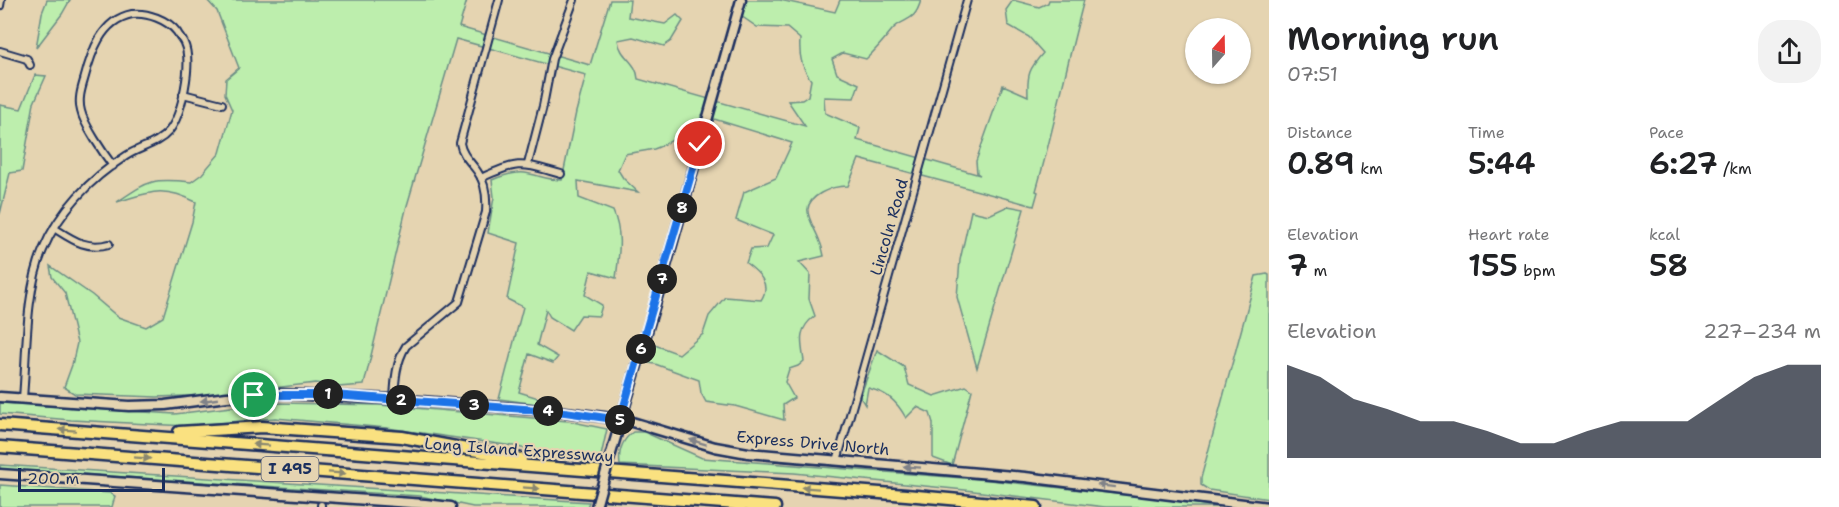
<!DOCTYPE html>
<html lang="en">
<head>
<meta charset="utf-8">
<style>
  body { margin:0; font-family:"Shantell Sans",sans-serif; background:#f2f2f2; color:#202124; height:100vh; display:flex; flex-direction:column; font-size:22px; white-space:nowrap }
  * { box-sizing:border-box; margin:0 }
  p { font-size:20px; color:#757577 }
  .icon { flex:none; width:33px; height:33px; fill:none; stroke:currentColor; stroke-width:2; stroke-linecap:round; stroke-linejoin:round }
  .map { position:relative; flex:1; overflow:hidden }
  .sheet { display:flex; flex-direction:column; background:#fff; width:570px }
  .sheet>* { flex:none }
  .needle { width:39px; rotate:20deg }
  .buttons { position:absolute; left:1185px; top:18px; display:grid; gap:12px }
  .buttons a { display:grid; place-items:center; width:66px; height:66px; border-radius:50%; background:#fff; box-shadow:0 2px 4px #0004; font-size:30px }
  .scale { position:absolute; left:18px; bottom:15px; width:147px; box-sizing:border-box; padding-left:6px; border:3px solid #1b2f5e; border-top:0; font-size:16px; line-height:21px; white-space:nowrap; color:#1b2f5e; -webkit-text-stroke:4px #e5d4b1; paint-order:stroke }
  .pin { position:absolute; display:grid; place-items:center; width:51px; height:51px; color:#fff; margin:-26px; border:3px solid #fff; border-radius:50%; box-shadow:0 2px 6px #0007 }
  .km { position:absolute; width:30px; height:30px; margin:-15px; border-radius:50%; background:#222; color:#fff; font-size:16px; line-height:30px; text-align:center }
  .round { display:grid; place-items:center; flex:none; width:63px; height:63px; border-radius:24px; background:#f2f2f2 }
  .headline { display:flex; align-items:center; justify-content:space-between; height:102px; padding:0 18px }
  h1 { font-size:33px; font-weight:600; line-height:45px }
  .metrics { display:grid; grid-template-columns:repeat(3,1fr); gap:9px; height:102px; padding:6px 18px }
  .metrics div { display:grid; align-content:center }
  .metrics b { font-size:30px; font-weight:600 }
  .metrics small { font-size:16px; font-weight:400 }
  .metrics p { font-size:16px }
  .chart { height:168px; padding:12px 18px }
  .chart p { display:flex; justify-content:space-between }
  .chart svg { width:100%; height:108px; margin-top:6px; fill:#111827; opacity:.7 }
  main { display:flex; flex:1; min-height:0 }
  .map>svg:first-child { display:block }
  .green { fill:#bdeead; stroke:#6c8e86; stroke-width:1.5 }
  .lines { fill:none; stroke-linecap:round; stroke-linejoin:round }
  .street-casing { stroke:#1b2f5e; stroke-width:10 }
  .secondary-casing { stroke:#1b2f5e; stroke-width:13 }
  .highway-casing { stroke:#1b2f5e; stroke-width:15 }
  .street { stroke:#e5d4b1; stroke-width:6 }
  .secondary { stroke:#e5d4b1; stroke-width:8 }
  .highway { stroke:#fae180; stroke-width:10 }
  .secondary-bridge-casing { stroke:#1b2f5e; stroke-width:13; stroke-linecap:butt }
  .secondary-bridge { stroke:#e5d4b1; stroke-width:8 }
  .oneway { fill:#808288 }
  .oneway2 { fill:#8a886f }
  .route-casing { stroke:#fff; stroke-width:12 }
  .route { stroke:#1a73e8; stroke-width:8 }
  .labels { text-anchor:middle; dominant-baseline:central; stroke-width:4.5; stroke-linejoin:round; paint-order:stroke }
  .shield { fill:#e5d4b1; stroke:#586077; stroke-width:1.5 }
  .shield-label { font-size:15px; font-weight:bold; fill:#1b2f5e }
  .street-label { font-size:16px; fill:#1b2f5e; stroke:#e5d4b1 }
</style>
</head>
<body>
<main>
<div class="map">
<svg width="1269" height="507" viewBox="0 0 1269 507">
  <rect width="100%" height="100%" fill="#e5d4b1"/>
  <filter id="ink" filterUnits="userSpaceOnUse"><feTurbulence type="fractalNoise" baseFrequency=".0167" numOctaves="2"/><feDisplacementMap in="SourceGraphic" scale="12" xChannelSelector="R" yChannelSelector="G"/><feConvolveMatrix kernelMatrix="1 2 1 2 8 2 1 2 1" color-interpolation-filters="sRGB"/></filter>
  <g filter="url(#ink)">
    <g class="green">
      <polygon points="47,0 70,0 62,14 36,48 42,13"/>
      <path d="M207,0H467L459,27L590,65L610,0H630L628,17L665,24L677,15L683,21L671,41L664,46L633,37L618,40C620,58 637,61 638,79L805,126L788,101L802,100L808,96L811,80C801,66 799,56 800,39L787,28L757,27L741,16L745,0H780L835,12L840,0H921C914,25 904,16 892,30C884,40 876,50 866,59L843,53L832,59L837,74L859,84L854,98L824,97L825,113L860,128L857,140L980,175L977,173L976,161L1003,85L1028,96C1027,74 1029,69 1043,53L1029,37L1008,25L1006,10L1013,0L1039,7L1048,3L1049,0H1084C1067,63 1054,128 1036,191L1038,192L1034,206L859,159L848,186C836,186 831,188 821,193C796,207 813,222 820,242C822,246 823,251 824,256L799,262L810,274L809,299L815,316C797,329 801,342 804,361L798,366L789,369L785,382L794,398L783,405L784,420L735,406L706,402L701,393L699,380L655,364L643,362L652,344L679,354L703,334L709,316L725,297L761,300C772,284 758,272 746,263L751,249L767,248L773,235L736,220L744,192L776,178L792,143L701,115L700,130L694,137C677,133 669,144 654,149C645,151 635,152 625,154L618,170L623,178L638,192L578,181L579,198L613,211C623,234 619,254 616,278L591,271L585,295L602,305L599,316L581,315L571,330L550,317L546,310L537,345L558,357L553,363L529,354L519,392L545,400V405L499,399L523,307L507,299L519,243L488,233L494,197L492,180C502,176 514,172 525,173C538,175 548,180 562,180L576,112L586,75L456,39L406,209L364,385L338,387L316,383L214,395L157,397L75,394L64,387L72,365L77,343L65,293L52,277L50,266L92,295L118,317L146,327L163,317L192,222L196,202C163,185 150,192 117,202C150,180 151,178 191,182L202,174L220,153L232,110L225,94L226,79L239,68L217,11Z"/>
      <polygon points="35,75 46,76 34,103 22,171 10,173 0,214 0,105 21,109"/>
      <polygon points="1008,206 1024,209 977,368 957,297 960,260 971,211 989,215"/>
      <polygon points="1267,274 1269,275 1269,499 1209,490 1201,485 1201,478 1256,276"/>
      <path d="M877,350L904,367L909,385L934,396L966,386L972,390L952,465L933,458V423L930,413L917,407L906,418C896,400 887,393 868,388L865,405L860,397Z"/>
      <polygon points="0,403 175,414 231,407 281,403 379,405 568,421 607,429 599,465 513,446 387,428 275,418 187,426 71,420 0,414"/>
      <path d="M633,432H644L702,458L989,480L1155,498L1218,507H1105L965,490L794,473L620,465C618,450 622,440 633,432Z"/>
      <polygon points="0,465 589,502 587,507 473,507 420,496 0,469"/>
      <polygon points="0,485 110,493 115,496 112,507 0,507"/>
    </g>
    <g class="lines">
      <defs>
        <g id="street">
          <polyline points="0,6 1,0"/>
          <polyline points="0,51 27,59 30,65"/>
          <polyline points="183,94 222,104"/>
          <polyline points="528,164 543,106 552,59 574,0"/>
          <path d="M481,178C520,160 521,163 561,174"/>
          <path d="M54,228C73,240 86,250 109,244"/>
          <path d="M23,398C27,353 25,292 43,250C59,211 91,178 126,156C140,147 158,144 169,131C182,115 193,62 184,43C183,40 179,36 177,32C168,20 147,12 132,14C101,20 91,53 84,80C81,90 78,100 81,111C84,125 104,154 113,166"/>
          <path d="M394,399C395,380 396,362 406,346L459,302L486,212C487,198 486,183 477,171C470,161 462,155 460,143L499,0"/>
          <polyline points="837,461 967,0"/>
          <polyline points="321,507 321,505"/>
        </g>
        <g id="secondary">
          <polyline points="0,397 129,406 165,405 227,397 280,394 394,399 565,412 604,417 632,422 715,447 748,453 1025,477 1268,507"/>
          <polyline points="610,457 659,291 741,0"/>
          <polyline points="0,474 425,504 451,507"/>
        </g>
        <g id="highway">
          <polyline points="0,425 906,495 1036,507"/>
          <polyline points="179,432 262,427 402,437 521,459"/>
          <polyline points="0,447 775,507"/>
        </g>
      </defs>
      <use href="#street" class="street-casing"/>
      <use href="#secondary" class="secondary-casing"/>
      <use href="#highway" class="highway-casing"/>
      <use href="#street" class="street"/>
      <use href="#secondary" class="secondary"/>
      <use href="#highway" class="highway"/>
      <defs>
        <polyline id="secondary-bridge" points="596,507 610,457"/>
      </defs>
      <use href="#secondary-bridge" class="secondary-bridge-casing"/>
      <use href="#secondary-bridge" class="secondary-bridge"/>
    </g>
    <defs><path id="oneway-solid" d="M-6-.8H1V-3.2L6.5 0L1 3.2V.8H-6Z" transform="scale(1.5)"/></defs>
    <g class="oneway">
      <use href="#oneway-solid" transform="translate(209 400) rotate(172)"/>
      <use href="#oneway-solid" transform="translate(698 442) rotate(-163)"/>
      <use href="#oneway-solid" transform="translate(912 467) rotate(-176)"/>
      <use href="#oneway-solid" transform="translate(1106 486) rotate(-173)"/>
    </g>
    <g class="oneway2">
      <use href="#oneway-solid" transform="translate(67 430) rotate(-176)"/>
      <use href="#oneway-solid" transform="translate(261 445) rotate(-176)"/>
      <use href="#oneway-solid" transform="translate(142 458) rotate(4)"/>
      <use href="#oneway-solid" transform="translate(337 473) rotate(4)"/>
      <use href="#oneway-solid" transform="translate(531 488) rotate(4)"/>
      <use href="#oneway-solid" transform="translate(810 488) rotate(-176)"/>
    </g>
  </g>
  <g class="lines" filter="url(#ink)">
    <defs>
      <polyline id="route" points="254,395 333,395 565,412 620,420 700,144"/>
    </defs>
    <use href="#route" class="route-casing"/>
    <use href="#route" class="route"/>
  </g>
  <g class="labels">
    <rect class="shield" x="261.5" y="457" width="57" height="24" rx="4.5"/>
    <g class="shield-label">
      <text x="290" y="469">I 495</text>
    </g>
    <g class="street-label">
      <text transform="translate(889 227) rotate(-74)">Lincoln Road</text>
      <text transform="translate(813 443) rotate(5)">Express Drive North</text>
      <text transform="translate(519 450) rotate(4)">Long Island Expressway</text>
    </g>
  </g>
</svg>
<div class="buttons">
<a><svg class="needle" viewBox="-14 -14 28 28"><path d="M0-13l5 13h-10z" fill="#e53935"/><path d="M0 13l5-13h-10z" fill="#757577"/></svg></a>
</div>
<div class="scale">200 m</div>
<div class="pin" style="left:254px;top:395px;background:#1e9e55"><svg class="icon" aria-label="arrive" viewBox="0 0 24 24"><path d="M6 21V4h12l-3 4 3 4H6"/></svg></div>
<div class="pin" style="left:700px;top:144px;background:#d93025"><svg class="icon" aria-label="check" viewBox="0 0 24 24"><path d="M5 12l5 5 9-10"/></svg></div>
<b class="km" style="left:328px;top:394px">1</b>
<b class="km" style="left:401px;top:400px">2</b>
<b class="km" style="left:474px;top:405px">3</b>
<b class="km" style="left:548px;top:411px">4</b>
<b class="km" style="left:620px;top:420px">5</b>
<b class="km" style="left:641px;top:349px">6</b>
<b class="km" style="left:662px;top:279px">7</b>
<b class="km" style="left:682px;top:208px">8</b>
</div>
<section class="sheet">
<div class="headline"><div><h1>Morning run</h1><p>07:51</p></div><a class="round"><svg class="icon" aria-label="share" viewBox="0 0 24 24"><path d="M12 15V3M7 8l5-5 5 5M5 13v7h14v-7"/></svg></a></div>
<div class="metrics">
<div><p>Distance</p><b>0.89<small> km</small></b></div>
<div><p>Time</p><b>5:44</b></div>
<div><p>Pace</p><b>6:27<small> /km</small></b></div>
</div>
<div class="metrics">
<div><p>Elevation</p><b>7<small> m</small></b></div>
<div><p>Heart rate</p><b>155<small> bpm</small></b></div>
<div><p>kcal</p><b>58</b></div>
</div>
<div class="chart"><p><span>Elevation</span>227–234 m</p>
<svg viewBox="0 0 160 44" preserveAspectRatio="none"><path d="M0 44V6L10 11L20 20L30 24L40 29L50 29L60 33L70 38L80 38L90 33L100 29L110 29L120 29L130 20L140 11L150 6L160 6V44z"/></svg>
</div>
</section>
</main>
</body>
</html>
